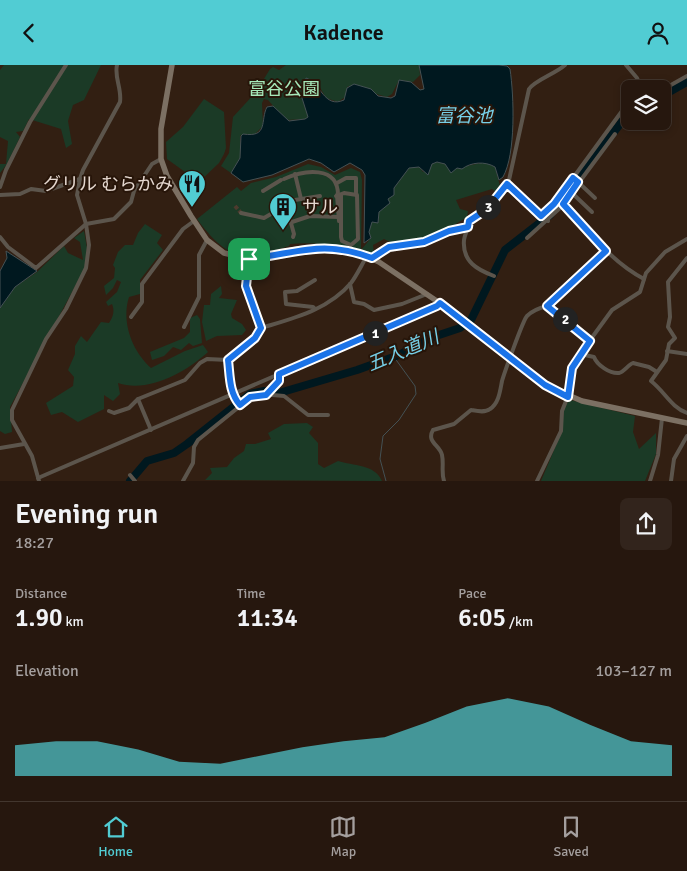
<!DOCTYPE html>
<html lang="en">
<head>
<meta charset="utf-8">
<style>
  body { margin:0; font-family:Signika,"Noto Sans JP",sans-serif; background:#32241c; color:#f1f3f6; height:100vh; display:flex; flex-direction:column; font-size:19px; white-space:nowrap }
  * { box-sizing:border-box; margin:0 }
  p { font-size:16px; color:#a49f9e }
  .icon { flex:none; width:28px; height:28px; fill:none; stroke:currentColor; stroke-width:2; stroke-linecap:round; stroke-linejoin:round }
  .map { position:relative; height:416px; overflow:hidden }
  .panel { display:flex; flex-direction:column; background:#26170e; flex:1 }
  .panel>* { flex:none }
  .buttons { position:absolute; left:621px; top:15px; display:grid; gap:10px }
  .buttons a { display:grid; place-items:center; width:50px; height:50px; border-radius:8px; background:#26170e; box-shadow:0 2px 8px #0003,0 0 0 1px #42362e; font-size:25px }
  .pin { position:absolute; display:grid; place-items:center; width:42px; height:42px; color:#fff; margin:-21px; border-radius:10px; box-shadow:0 2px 8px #0006 }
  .km { position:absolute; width:25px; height:25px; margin:-12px; border-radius:50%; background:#222; color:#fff; font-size:14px; line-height:25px; text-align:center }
  .round { display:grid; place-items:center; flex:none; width:52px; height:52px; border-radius:8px; background:#32241c }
  .overview { display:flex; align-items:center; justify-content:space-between; height:85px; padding:0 15px }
  h1 { font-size:28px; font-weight:600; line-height:38px }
  .stats { display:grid; grid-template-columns:repeat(3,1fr); gap:8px; height:85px; padding:5px 15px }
  .stats div { display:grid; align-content:center }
  .stats b { font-size:25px; font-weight:600 }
  .stats small { font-size:14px; font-weight:400 }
  .stats p { font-size:14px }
  .chart { height:140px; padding:10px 15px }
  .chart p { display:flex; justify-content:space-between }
  .chart svg { width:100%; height:90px; margin-top:5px; fill:#51ccd3; opacity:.7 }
  header { display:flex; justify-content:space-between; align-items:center; height:65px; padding:0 15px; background:#51ccd3; color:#111; font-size:22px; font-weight:600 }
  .tab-bar { display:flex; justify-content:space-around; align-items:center; height:70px; border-top:1px solid #42362e; background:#26170e; font-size:14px; color:#a49f9e }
  .tab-bar a { display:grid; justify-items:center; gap:2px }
  .tab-bar .active { color:#51ccd3 }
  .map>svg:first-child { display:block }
  .green { fill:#1b3a26 }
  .water { fill:#00181f; stroke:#445154 }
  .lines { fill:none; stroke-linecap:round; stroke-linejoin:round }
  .stream { stroke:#445154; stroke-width:1 }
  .river { stroke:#00181f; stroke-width:8 }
  .street-tunnel { stroke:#4d3b2e; stroke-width:4; stroke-dasharray:4 2; stroke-linecap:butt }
  .street { stroke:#5c554c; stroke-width:4 }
  .secondary { stroke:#7c7063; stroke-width:5.5 }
  .route-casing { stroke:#fff; stroke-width:10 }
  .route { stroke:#1a73e8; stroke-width:6 }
  .labels { text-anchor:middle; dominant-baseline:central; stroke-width:4; stroke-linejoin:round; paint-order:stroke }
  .park-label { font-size:18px; fill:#a6e8ba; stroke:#271509 }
  .poi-label { font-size:18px; fill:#e4d7cf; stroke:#271509; text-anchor:end }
  .water-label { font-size:19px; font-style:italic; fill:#76cfe7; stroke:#271509 }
</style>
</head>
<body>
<header><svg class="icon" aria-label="back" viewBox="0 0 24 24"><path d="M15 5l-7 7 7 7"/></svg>Kadence<svg class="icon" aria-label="person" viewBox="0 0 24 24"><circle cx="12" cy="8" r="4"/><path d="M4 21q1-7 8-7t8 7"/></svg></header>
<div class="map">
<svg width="687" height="416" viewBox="0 0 687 416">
  <rect width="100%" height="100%" fill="#321f12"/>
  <g class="green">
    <polygon points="4,0 101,0 84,35 73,40 68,56 72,79 66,83 61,64 29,54 23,66 16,67 20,72 7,99 0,108 0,99 6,99 8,76 0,72 0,5"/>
    <polygon points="286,0 419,0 420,10 413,17 399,15 392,29 387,32 348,21 345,32 338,37 326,33 318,19 302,33 308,52 305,54 286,55 268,35 264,34 262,38 263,61 255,69 243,69 240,71 240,93 231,108 221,101 229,88 233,52 256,27 270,4 273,2 279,5"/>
    <polygon points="204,34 224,47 226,83 224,89 219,98 199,117 167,94 166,77 183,62"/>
    <path d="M437,97L457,103L486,97L495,102L500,121L496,127L492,124L456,135L460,144L468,146L467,152C446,165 409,190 384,174L373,180L374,190C345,182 320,176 290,179L289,181C241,197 227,194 197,154L237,122L241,126L251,118L276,112L308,99L321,102L335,110L351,103L360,107L362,115L361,185L371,173L369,167L372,156L378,158L379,147L391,131L394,123L409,103L419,102L423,107L429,105L432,99Z"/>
    <path d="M145,159L162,170L157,178L163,185L140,215V229L129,232C121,257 132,286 151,303L185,286L203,280L208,287C185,308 148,328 118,318L120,329L113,336L104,330V344L78,357L62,347L51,350L46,338L73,321L74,312L68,305L75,289V281L81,271L87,277L101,257L109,258C113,252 115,246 112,239L108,241L106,237L117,227L121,217L117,215L113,223L106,230L104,221L114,213L115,203L113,200L118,187L125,180H133L138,168Z"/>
    <polygon points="84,166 87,183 85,203 10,342 12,367 5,369 0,366 0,243 15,222 37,207 64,181 68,188 83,195 80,177 74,173"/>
    <polygon points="221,221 222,229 219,233 237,235 231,249 232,253 242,259 246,265 242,270 217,271 206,276 202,257 204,240 210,240 211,229"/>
    <polygon points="197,250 200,254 202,278 193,281 189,278 181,285 173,282 164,291 152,295 150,287 184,273 190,267 190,253"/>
    <polygon points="570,335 635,351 633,367 639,384 656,368 656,389 645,416 541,416 562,366 564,342"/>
    <path d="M307,358L313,362L309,368L318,378V399L324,403L338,396C353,401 375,399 382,416L205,415L212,408L210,403L227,402L234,393L244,386L246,379H255L271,374L268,368L284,359Z"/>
  </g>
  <g class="water">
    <path d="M419,0H499L507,1L510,4C514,31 516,89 503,112L499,115L495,102C485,96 471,97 462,104L457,103L451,108L445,99L437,97L432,99L428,110L419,102L409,103L394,123V130L388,134L390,138L379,147L378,158L372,157L369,167L371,173L364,178L365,110L362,105L350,98L334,107L321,98L309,94L272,110L243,117L231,108L240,93L241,71L243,69C269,73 260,55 267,42L273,41L289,56L305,54L308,52L302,33L306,13C321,18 324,44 344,35L347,23L354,19L371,24L378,31L391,33L395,31L399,15L411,17L420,25L424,24Z"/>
    <polygon points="6,186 37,206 15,222 0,243 0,206 7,193"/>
  </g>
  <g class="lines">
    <polyline class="stream" points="386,416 380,394 383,371 399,355 416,329 415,321 394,292"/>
    <g class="river">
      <polyline points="662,31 687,17"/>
      <polyline points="130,416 147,396 174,388 187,379 250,329 264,326 279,328 357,305 399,290 430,273 460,263 471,255 505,185 550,150 630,46"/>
    </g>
    <polyline class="street-tunnel" points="235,141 241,148"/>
    <g class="street">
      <polyline points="626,0 637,13 641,24"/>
      <polyline points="662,25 687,11"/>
      <polyline points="295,109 301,134"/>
      <path d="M284,114C304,105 338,100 338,130"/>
      <polyline points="578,117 595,133"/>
      <polyline points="337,118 346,113 356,113 356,129"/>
      <polyline points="507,119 535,147 548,156"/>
      <polyline points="0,122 6,105 30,57 66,0"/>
      <polyline points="263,126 281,115"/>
      <polyline points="571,127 592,147"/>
      <polyline points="0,130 20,129 31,124 46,126 80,114"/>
      <polyline points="337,130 339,156"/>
      <polyline points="336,131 344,128 357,130 358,174 351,180 342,176 341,172 341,130"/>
      <path d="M563,139C589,166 610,196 644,214"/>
      <polyline points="286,140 294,169 293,172"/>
      <polyline points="241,148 264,153 295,135 320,131"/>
      <polyline points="541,151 554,139 622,46 630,40"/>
      <polyline points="292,157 310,151 338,152"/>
      <polyline points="0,172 8,182 36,203 86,159 114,154 131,137 134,126 152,99 161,94"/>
      <polyline points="527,173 560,143 615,69"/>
      <polyline points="372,193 389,182 424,177 449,166 468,162"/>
      <path d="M687,193L668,217L670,252L668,262L675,273L669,279L666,295L651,316C665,327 671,342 687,348"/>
      <path d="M494,211C478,205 462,197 464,175C465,168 469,163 469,156L487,144L509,115L529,24C535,15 555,9 565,0"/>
      <polyline points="315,215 297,226 285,227 286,239 313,242 315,244"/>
      <polyline points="350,219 354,237 364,239 374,245 402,239 427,229"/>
      <polyline points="547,241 591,276"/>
      <polyline points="131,252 142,237 142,219 183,164 194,156"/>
      <polyline points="184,262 199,232 199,190 207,175"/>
      <path d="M261,263C294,253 328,245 351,218C357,210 362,199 367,191"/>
      <polyline points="667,286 687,289"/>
      <path d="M580,289L594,292C597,300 610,309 619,308C624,307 628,300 633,298L649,302L657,307"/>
      <polyline points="228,295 232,330 240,341"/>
      <polyline points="267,330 279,316 279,309"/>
      <polyline points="138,334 151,365"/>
      <polyline points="109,346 114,348 129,343 138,334 185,315 200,298 207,294 228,295 255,273 261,263 246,221 249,194"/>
      <polyline points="0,383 24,379"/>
      <polyline points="130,410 135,416"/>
      <polyline points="38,413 437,241 440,238"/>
      <path d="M39,416L32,391L12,355V345L46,274L66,244L86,203L89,180L86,159L77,130L80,114L83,105L120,37C122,24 114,12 117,0"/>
      <polyline points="183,416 193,398 194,382 198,375 250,333 261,329 284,331 308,350 328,350"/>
      <path d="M444,416C441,407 444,399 442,390C440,380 426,377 433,365L454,359L471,345C477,346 485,348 490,344C499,338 500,326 502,316C504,309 523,255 527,251C533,245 539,243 547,241L606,186"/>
      <polyline points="537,416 561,366 562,346 570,326 572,303 580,289 612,245 640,227 646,208 665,187 687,174"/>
      <polyline points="650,416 658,390 662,353"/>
      <polyline points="671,416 674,394 687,371"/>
    </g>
    <polyline class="secondary" points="172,0 161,64 161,94 167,111 191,151 207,175 224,188 249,194 297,184 325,182 358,187 379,197 453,247 545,320 582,336 687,358"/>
  </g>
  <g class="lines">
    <defs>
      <path id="route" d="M573,113L578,117L563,139L606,186L547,241L590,276L572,303L568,332L545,320L440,238L437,241L279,309V316L266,330L250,332L240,340C229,328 230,311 228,295L255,273L261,263L246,221L249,194C299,188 322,174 372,193L389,182L424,177L449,166L468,162L469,156L487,144L507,119L541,151L554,139Z"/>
    </defs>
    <use href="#route" class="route-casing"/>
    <use href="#route" class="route"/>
  </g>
  <defs>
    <symbol id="restaurant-pin" viewBox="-11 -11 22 30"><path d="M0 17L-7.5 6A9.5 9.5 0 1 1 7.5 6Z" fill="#51ccd3" stroke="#271509"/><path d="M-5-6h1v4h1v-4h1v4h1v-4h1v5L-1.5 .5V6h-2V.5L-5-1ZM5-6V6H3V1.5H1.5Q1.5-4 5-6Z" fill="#111"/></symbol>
    <symbol id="building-pin" viewBox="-11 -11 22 30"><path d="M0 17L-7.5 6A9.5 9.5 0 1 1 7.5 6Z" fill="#51ccd3" stroke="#271509"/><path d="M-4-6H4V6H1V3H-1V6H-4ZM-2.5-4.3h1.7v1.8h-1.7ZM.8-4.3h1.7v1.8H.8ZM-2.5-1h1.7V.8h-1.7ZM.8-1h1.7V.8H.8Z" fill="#111"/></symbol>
  </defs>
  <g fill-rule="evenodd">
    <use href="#restaurant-pin" x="176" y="103" width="32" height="43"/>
    <use href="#building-pin" x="267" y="126" width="32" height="43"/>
  </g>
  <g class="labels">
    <g class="park-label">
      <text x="284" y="24">富谷公園</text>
    </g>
    <g class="poi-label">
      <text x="173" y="119">グリル むらかみ</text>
      <text x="302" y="142" text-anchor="start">サル</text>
    </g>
    <g class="water-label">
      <text x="464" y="51">富谷池</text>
      <text transform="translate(403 286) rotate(-23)">五入道川</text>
    </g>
  </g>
</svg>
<div class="buttons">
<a><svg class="icon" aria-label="layers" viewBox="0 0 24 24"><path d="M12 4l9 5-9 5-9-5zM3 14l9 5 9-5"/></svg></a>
</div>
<div class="pin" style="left:249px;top:194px;background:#1e9e55"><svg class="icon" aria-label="arrive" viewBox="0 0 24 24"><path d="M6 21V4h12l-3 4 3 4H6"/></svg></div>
<b class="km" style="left:375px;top:268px">1</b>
<b class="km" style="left:565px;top:254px">2</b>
<b class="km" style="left:488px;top:142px">3</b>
</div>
<section class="panel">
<div class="overview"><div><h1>Evening run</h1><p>18:27</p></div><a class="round"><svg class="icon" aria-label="share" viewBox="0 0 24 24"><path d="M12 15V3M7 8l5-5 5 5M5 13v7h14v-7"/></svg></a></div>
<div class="stats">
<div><p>Distance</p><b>1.90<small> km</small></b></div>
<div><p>Time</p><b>11:34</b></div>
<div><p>Pace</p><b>6:05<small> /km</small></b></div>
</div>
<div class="chart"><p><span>Elevation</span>103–127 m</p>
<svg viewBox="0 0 160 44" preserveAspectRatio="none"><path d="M0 44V29L10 27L20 27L30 31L40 37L50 38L60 34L70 30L80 27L90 25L100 18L110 10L120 6L130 10L140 19L150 27L160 29V44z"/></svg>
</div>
</section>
<nav class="tab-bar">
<a class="active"><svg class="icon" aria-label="home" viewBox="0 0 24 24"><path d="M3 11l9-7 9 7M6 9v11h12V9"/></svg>Home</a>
<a><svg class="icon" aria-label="map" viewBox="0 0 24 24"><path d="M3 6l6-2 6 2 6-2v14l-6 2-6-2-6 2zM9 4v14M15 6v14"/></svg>Map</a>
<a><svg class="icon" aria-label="saved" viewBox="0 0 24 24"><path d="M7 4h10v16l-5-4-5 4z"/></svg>Saved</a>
</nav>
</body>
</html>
